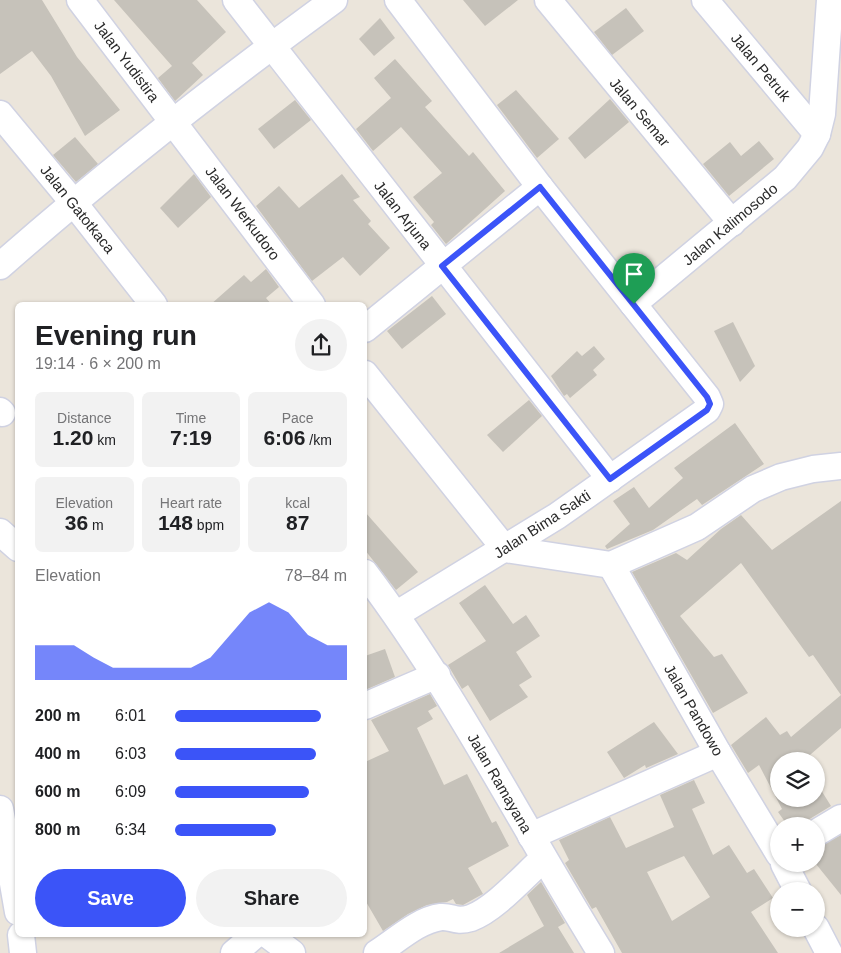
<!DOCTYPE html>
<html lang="en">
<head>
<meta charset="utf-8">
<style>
  body { margin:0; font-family:Helvetica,sans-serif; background:#f2f2f2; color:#202124; height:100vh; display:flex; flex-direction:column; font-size:19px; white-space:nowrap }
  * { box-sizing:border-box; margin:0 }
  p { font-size:16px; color:#757577 }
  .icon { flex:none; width:28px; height:28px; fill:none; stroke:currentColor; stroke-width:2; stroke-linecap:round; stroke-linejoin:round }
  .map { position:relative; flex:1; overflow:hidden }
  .drawer { position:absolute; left:15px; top:302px; width:352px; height:635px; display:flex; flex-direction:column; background:#fff; border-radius:8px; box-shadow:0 1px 4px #0004 }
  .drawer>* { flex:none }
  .tools { position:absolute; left:770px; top:752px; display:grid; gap:10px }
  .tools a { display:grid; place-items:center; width:55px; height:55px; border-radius:50%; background:#fff; box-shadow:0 1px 4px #0004; font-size:25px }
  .pin { position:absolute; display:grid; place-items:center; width:42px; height:42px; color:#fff; margin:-51px -21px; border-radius:50% 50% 50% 0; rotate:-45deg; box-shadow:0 0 5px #0007 }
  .pin .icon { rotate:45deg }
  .round { display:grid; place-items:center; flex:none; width:52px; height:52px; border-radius:26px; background:#f2f2f2 }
  .head { display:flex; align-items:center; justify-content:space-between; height:85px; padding:0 20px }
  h1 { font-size:28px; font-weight:600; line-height:38px }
  .metrics { display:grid; grid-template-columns:repeat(3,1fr); gap:8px; height:85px; padding:5px 20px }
  .metrics div { display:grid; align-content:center; border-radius:8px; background:#f2f2f2; text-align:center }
  .metrics b { font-size:21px; font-weight:600 }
  .metrics small { font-size:14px; font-weight:400 }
  .metrics p { font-size:14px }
  .chart { height:140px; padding:10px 20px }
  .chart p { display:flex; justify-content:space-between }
  .chart svg { width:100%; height:90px; margin-top:5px; fill:#3b54f8; opacity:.7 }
  .button { display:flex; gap:10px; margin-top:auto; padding:10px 20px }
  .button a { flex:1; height:58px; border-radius:30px; background:#3b54f8; color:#fff; font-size:20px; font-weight:600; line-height:58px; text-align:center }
  .button a+a { background:#f2f2f2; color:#202124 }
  ul { padding:0 20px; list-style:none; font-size:16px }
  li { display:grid; grid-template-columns:80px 60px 1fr; align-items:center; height:38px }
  li i { height:12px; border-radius:6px; background:#3b54f8 }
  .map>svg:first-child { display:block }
  .building { fill:#c6c2ba; fill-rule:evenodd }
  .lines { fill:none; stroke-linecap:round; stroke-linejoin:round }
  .street-casing { stroke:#d0d2e2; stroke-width:29 }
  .street { stroke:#fff; stroke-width:26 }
  .route-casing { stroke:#fff; stroke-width:10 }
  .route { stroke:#3b54f8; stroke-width:6 }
  .labels { text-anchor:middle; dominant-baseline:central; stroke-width:4.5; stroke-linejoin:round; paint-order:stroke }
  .street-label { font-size:15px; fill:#292929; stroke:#fff }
</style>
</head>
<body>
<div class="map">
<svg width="841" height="953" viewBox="0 0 841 953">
  <rect width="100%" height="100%" fill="#ebe5db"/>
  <g class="building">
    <polygon points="0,0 42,0 77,57 120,110 85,136 51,76 32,51 0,74"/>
    <polygon points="114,0 197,0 226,32 192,63 203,75 175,101 158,78 172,66"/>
    <polygon points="463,0 518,0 485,26"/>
    <polygon points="626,8 644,31 612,55 594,32"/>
    <polygon points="380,18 395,38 374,56 359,39"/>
    <polygon points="395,59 432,101 425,107 469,156 473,152 505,191 446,244 431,225 434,222 413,197 442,173 401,127 373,151 356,129 391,98 374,78"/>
    <polygon points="516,90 559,139 537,158 497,105"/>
    <polygon points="610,99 629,122 585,159 568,138"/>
    <polygon points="295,100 311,120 274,149 258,129"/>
    <polygon points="75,137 98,164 76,182 53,155"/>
    <polygon points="759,141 774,159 729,196 703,164 730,142 741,156"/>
    <polygon points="194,174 211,197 178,228 160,208"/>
    <polygon points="342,174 360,197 353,200 371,221 368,224 390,248 360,276 343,257 312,281 256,206 279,186 299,208"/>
    <polygon points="266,269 279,287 266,298 272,305 210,305 244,275 251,282"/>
    <polygon points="432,296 446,314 402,349 387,331"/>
    <polygon points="733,322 755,366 740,382 714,331"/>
    <polygon points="594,346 605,359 593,370 597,375 570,398 567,394 564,396 551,376 577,351 582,356"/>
    <polygon points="529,400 542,416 503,452 487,435"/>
    <polygon points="735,423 764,464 702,505 697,499 653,530 607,549 605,546 630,524 613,501 634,487 649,508 683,478 674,468"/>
    <polygon points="841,501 841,728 803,761 779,761 779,799 816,799 816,782 831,806 808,820 803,826 788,826 778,812 782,809 759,765 748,773 731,745 766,717 780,735 787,731 791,737 841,695 813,655 809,657 741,563 680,616 714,657 722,654 748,693 713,713 632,572 676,553 687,560 721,529 741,515 772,550"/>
    <polygon points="365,512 418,572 396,590 365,550"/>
    <polygon points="485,585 513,624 526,615 540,636 516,652 532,677 519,685 528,697 490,721 468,685 462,689 448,665 486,641 459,603"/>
    <polygon points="385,649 395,677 365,690 365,656"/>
    <polygon points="430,694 437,706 428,711 433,719 417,728 444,785 467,774 492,823 496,821 509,846 468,868 483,894 481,895 463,905 456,904 453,899 447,902 427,905 408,914 383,931 365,900 365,762 389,751 371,720"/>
    <polygon points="654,722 678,754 646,768 645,765 624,778 607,752"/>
    <path d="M694,780L705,803L692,809L713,855L729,845L747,873L754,869L773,898L751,912L778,953H622L596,907L592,909L565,863L569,860L559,840L610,817L626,848L674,827L660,795ZM684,856L710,897L672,921L647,872Z"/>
    <polygon points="841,835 841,895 816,864 816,848"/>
    <polygon points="541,882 565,923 558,927 574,953 499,953 544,926 527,895"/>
  </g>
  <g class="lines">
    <defs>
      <g id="street">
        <polyline points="80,0 312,305"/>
        <polyline points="236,0 610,479"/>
        <polyline points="548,0 732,223"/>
        <polyline points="705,0 817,134"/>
        <polyline points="0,114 73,202 154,305"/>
        <path d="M0,266C107,172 219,84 334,0"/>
        <polyline points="633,304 785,178 810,148 817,134 822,114 830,0"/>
        <polyline points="365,329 540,187"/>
        <polyline points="365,374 505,549"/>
        <polyline points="0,411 2,413"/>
        <polyline points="0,532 18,548"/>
        <polyline points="505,549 611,565 697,527 753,489 781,477 813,469 841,466"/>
        <polyline points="611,565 718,753 779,854"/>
        <path d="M365,573C455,692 522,826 601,953"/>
        <polyline points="397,614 557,516 707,410 710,404 707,397 540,187 398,0"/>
        <polyline points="365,706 437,675"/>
        <polyline points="0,809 18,912"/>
        <polyline points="816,833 841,818"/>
        <polyline points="531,836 718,753"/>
        <polyline points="784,864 798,891"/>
        <polyline points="816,928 829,953"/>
        <polyline points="21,935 23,953"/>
        <polyline points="268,935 292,953"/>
        <polyline points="234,953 255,935"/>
        <path d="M377,953C396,941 418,920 441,917C452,916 455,923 471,918C495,909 523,877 543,859"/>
      </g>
    </defs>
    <use href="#street" class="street-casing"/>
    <use href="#street" class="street"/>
  </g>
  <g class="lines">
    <defs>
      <polygon id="route" points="540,187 707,397 710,404 707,410 610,479 442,266"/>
    </defs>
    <use href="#route" class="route-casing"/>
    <use href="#route" class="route"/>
  </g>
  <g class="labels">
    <g class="street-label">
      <text transform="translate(127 61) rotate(53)">Jalan Yudistira</text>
      <text transform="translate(761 67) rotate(50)">Jalan Petruk</text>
      <text transform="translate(640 112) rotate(50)">Jalan Semar</text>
      <text transform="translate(78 209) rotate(51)">Jalan Gatotkaca</text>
      <text transform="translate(243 213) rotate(53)">Jalan Werkudoro</text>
      <text transform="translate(403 215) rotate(52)">Jalan Arjuna</text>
      <text transform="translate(730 224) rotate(-40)">Jalan Kalimosodo</text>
      <text transform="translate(542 524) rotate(-33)">Jalan Bima Sakti</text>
      <text transform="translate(694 710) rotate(60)">Jalan Pandowo</text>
      <text transform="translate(500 783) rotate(60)">Jalan Ramayana</text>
    </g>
  </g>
</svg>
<div class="tools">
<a><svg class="icon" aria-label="layers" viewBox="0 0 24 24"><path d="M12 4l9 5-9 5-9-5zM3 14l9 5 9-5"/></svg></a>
<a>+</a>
<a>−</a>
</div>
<div class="pin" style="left:634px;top:304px;background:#1e9e55"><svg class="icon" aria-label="arrive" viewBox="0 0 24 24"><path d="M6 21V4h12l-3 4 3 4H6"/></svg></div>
<section class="drawer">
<div class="head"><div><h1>Evening run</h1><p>19:14 · 6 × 200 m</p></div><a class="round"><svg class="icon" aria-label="share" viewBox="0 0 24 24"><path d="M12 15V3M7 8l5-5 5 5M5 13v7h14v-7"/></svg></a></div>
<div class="metrics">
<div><p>Distance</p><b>1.20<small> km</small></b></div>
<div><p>Time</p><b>7:19</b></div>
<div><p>Pace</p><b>6:06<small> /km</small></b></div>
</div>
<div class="metrics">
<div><p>Elevation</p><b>36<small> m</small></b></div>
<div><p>Heart rate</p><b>148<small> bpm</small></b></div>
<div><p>kcal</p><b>87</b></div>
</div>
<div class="chart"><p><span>Elevation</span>78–84 m</p>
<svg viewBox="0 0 160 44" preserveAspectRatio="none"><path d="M0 44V27L10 27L20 27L30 33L40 38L50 38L60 38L70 38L80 38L90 33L100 22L110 11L120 6L130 11L140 22L150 27L160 27V44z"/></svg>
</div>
<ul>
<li><b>200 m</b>6:01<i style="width:85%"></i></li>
<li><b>400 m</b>6:03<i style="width:82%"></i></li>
<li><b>600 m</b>6:09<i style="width:78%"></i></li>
<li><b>800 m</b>6:34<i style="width:59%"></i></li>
</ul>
<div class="button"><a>Save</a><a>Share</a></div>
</section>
</div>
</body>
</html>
